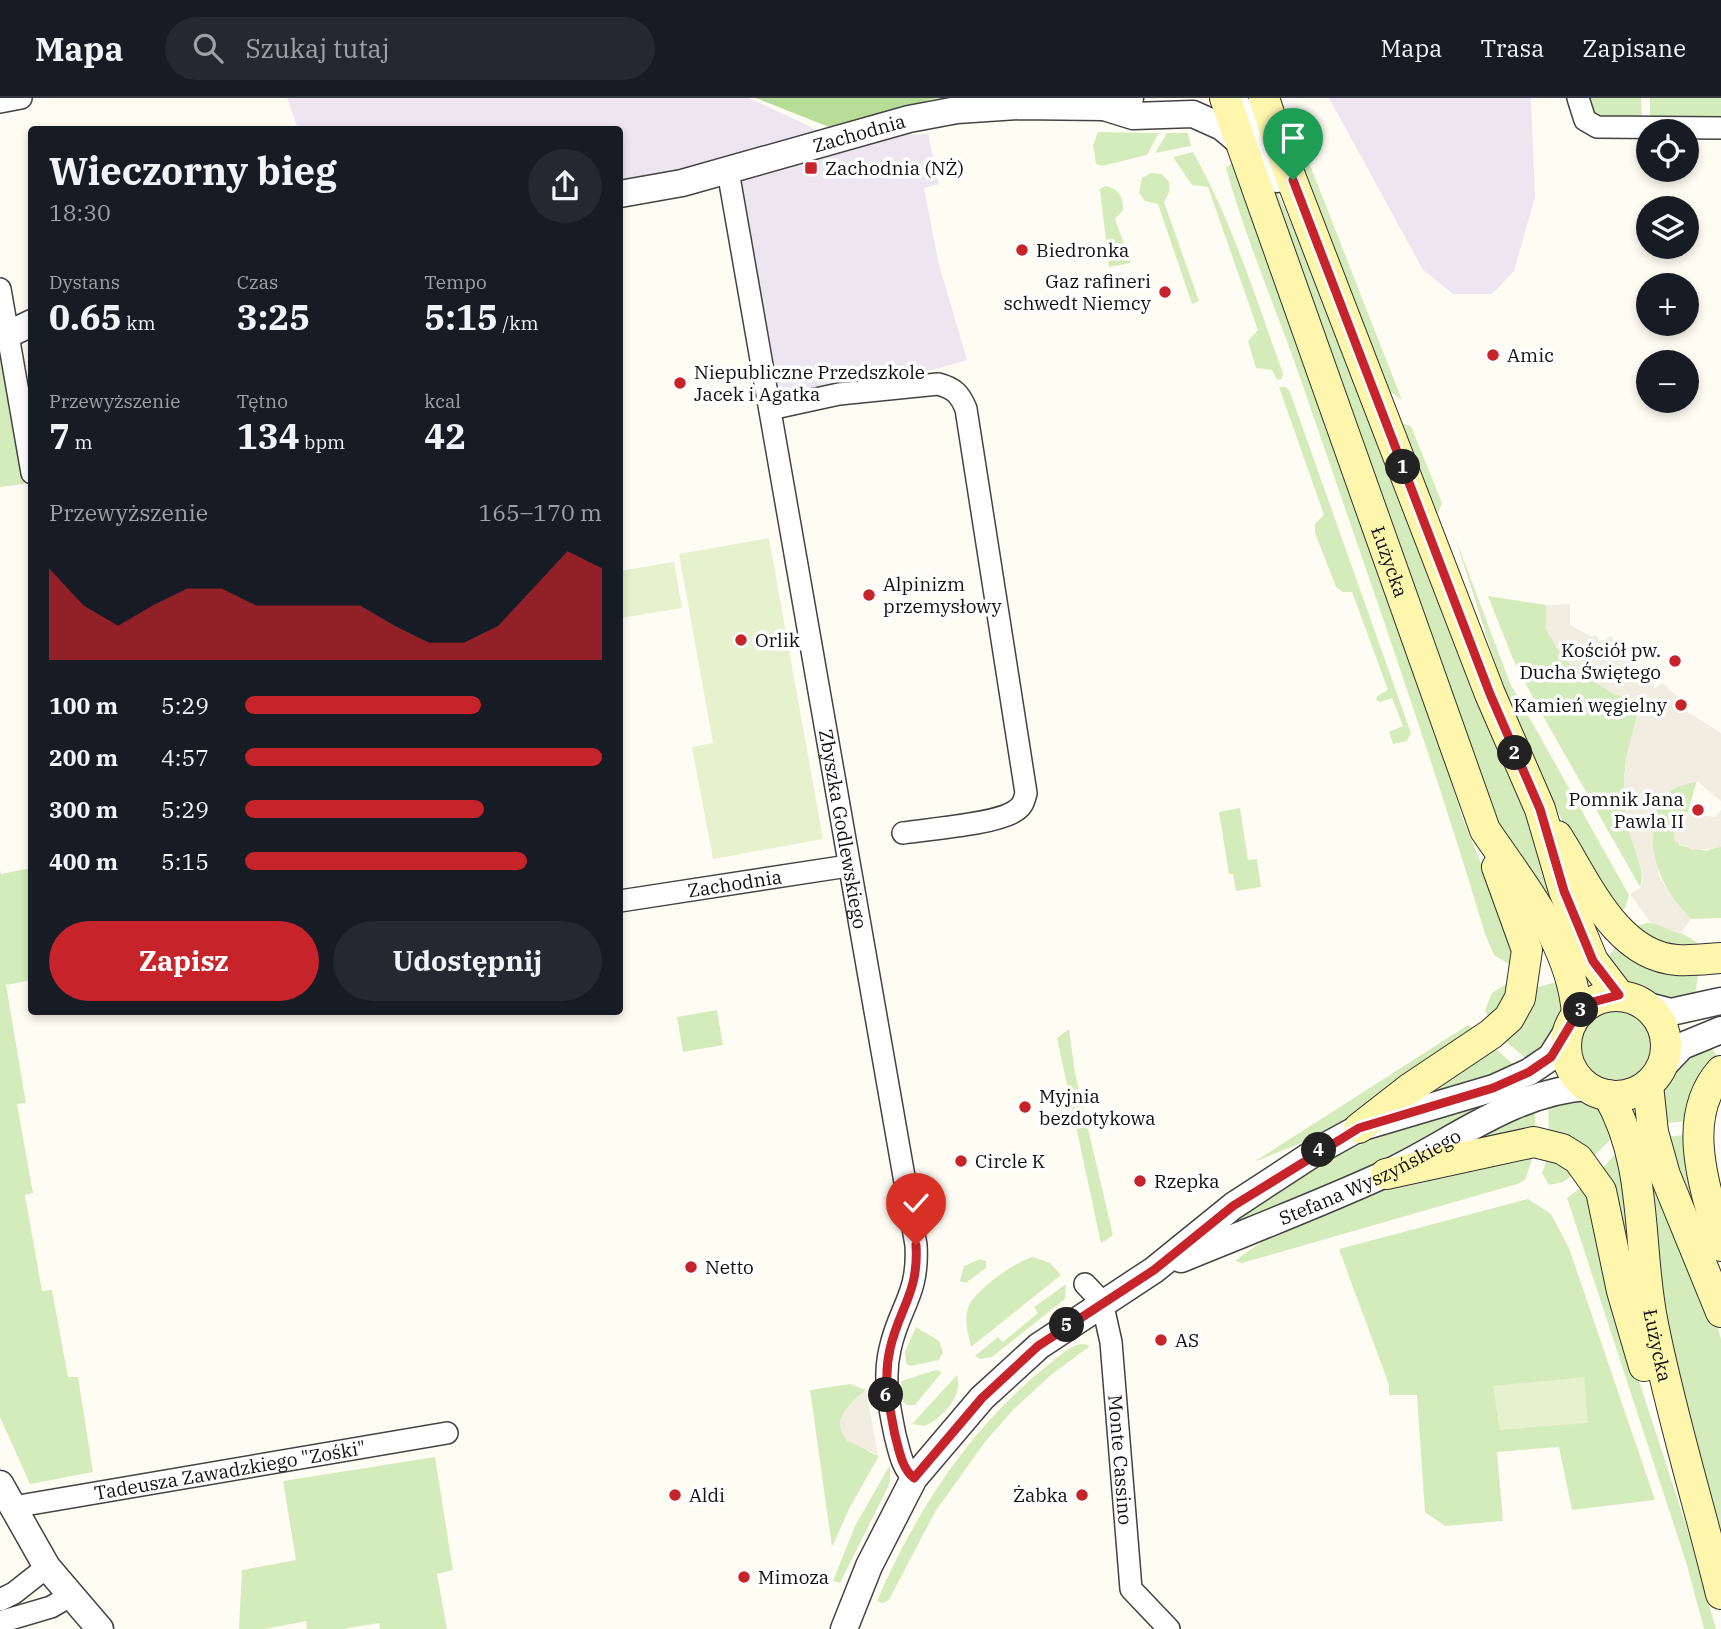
<!DOCTYPE html>
<html lang="pl">
<head>
<meta charset="utf-8">
<style>
  body { margin:0; font-family:"IBM Plex Serif",serif; background:#242831; color:#f1f3f6; height:100vh; display:flex; flex-direction:column; font-size:26px; white-space:nowrap }
  * { box-sizing:border-box; margin:0 }
  p { font-size:23px; color:#9ea1a6 }
  .icon { flex:none; width:38px; height:38px; fill:none; stroke:currentColor; stroke-width:2; stroke-linecap:round; stroke-linejoin:round }
  .map { position:relative; flex:1; overflow:hidden }
  .panel { position:absolute; left:28px; top:28px; width:595px; height:889px; display:flex; flex-direction:column; background:#171b24; border-radius:7px; box-shadow:0 4px 10px #0003 }
  .panel>* { flex:none }
  .buttons { position:absolute; left:1636px; top:21px; display:grid; gap:14px }
  .buttons a { display:grid; place-items:center; width:63px; height:63px; border-radius:50%; background:#171b24; box-shadow:0 4px 10px #0003; font-size:35px }
  .pin { position:absolute; display:grid; place-items:center; width:60px; height:60px; color:#fff; margin:-72px -30px; border-radius:50% 50% 50% 0; rotate:-45deg; box-shadow:0 0 7px #0007 }
  .pin .icon { rotate:45deg }
  .km { position:absolute; width:35px; height:35px; margin:-18px; border-radius:50%; background:#222; color:#fff; font-size:19px; line-height:35px; text-align:center }
  .round { display:grid; place-items:center; flex:none; width:74px; height:74px; border-radius:37px; background:#242831 }
  .headline { display:flex; align-items:center; justify-content:space-between; height:119px; padding:0 21px }
  h1 { font-size:38px; font-weight:800; line-height:52px }
  .stats { display:grid; grid-template-columns:repeat(3,1fr); gap:10px; height:119px; padding:7px 21px }
  .stats div { display:grid; align-content:center }
  .stats b { font-size:35px; font-weight:800 }
  .stats small { font-size:19px; font-weight:400 }
  .stats p { font-size:19px }
  .chart { height:196px; padding:14px 21px }
  .chart p { display:flex; justify-content:space-between }
  .chart svg { width:100%; height:126px; margin-top:7px; fill:#c6232a; opacity:.7 }
  .action { display:flex; gap:14px; margin-top:auto; padding:14px 21px }
  .action a { flex:1; height:80px; border-radius:42px; background:#c6232a; color:#fff; font-size:28px; font-weight:800; line-height:80px; text-align:center }
  .action a+a { background:#242831; color:#f1f3f6 }
  ul { padding:0 21px; list-style:none; font-size:23px }
  li { display:grid; grid-template-columns:112px 84px 1fr; align-items:center; height:52px }
  li i { height:18px; border-radius:9px; background:#c6232a }
  header { display:flex; align-items:center; gap:42px; box-sizing:border-box; height:98px; padding:0 35px; background:#171b24; border-bottom:2px solid #363941 }
  header strong { font-size:33px }
  nav { display:flex; gap:38px; margin-inline-start:auto; font-size:24px }
  .search { width:490px; height:63px; background:#242831; display:flex; align-items:center; gap:18px; box-sizing:border-box; padding:0 24px; border-radius:38px; color:#9ea1a6; font-size:26px }
  .map>svg:first-child { display:block }
  .industrial { fill:#ede5ef }
  .green { fill:#d4ecbb }
  .forest { fill:#b8dd99 }
  .pitch { fill:#e5f2cd }
  .plaza { fill:#f1ede1 }
  .lines { fill:none; stroke-linecap:round; stroke-linejoin:round }
  .minor-casing { stroke:#434343; stroke-width:24 }
  .tertiary-casing { stroke:#434343; stroke-width:29 }
  .secondary-casing { stroke:#323232; stroke-width:32 }
  .minor { stroke:#fff; stroke-width:21 }
  .tertiary { stroke:#fff; stroke-width:26 }
  .secondary { stroke:#fff6ae; stroke-width:30 }
  .route-casing { stroke:#fff; stroke-width:14 }
  .route { stroke:#c6232a; stroke-width:9 }
  .poi-dot { fill:#c6232a; stroke:#fff; stroke-width:2.5 }
  .labels { text-anchor:middle; dominant-baseline:central; stroke-width:7; stroke-linejoin:round; paint-order:stroke }
  .street-label { font-size:19px; fill:#101010; stroke:#fff }
  .poi-label { font-size:19px; fill:#101010; stroke:#fff; text-anchor:start }
</style>
</head>
<body>
<header>
<strong>Mapa</strong>
<div class="search"><svg class="icon" aria-label="search" viewBox="0 0 24 24"><circle cx="10" cy="10" r="6"/><path d="M15 15l6 6"/></svg>Szukaj tutaj</div>
<nav><a>Mapa</a><a>Trasa</a><a>Zapisane</a></nav>
</header>
<div class="map">
<svg width="1721" height="1531" viewBox="0 0 1721 1531">
  <rect width="100%" height="100%" fill="#fffdf3"/>
  <g class="industrial">
    <polygon points="287,0 749,0 832,39 928,36 939,86 924,90 938,163 967,262 802,309 770,322 729,75 620,94 620,32 298,31"/>
    <polygon points="1329,0 1531,0 1535,99 1514,173 1492,196 1453,196 1423,172"/>
  </g>
  <g class="green">
    <polygon points="1586,0 1641,0 1642,22 1597,21"/>
    <polygon points="1650,0 1721,0 1721,20 1650,18"/>
    <polygon points="1098,34 1159,35 1147,57 1102,68 1096,66 1093,47"/>
    <polygon points="1167,35 1188,35 1191,48 1155,55"/>
    <polygon points="1289,43 1300,44 1308,62 1402,302 1387,291"/>
    <path d="M1193,54C1232,123 1256,201 1283,275L1282,281L1277,282L1272,272L1256,270L1248,243L1258,232L1208,89L1192,87L1173,59Z"/>
    <polygon points="1261,58 1324,198 1579,852 1497,730"/>
    <path d="M1230,66H1235L1422,587L1462,719L1515,847L1512,868L1494,857L1485,836C1430,652 1366,472 1304,291C1279,217 1247,146 1226,70Z"/>
    <polygon points="1151,75 1162,76 1169,84 1169,95 1164,104 1199,203 1192,206 1158,106 1145,103 1139,95 1142,80"/>
    <path d="M1105,88C1118,89 1124,100 1123,112L1115,121L1131,165L1109,169L1100,91Z"/>
    <polygon points="1,263 24,386 0,389 0,264"/>
    <polygon points="1279,289 1286,289 1290,294 1411,635 1407,643 1393,646 1389,634 1403,628 1392,600 1380,604 1376,602 1377,598 1388,592 1352,494 1343,494 1336,489 1315,435 1315,426 1324,417"/>
    <polygon points="1404,326 1411,328 1442,405 1437,418 1400,328"/>
    <polygon points="1455,439 1510,585 1629,797 1625,810 1617,818 1566,730 1514,624"/>
    <path d="M1488,498L1546,507L1548,536L1623,600L1635,604C1643,622 1629,643 1626,662C1623,683 1624,706 1628,727C1631,746 1647,772 1640,789L1539,611L1513,561Z"/>
    <path d="M1697,682L1688,714L1683,715L1679,747L1706,753L1721,748V820L1691,821C1652,786 1623,695 1697,682Z"/>
    <polygon points="1240,710 1248,762 1257,761 1261,789 1236,793 1233,776 1229,776 1219,714"/>
    <polygon points="31,770 31,882 6,887 26,1005 17,1006 33,1095 25,1097 42,1193 52,1192 68,1279 78,1279 93,1374 30,1386 0,1319 0,772 1,776"/>
    <path d="M1647,825C1662,824 1686,837 1698,845L1699,854L1662,851L1637,828Z"/>
    <path d="M1619,846L1699,871L1694,903C1658,900 1630,889 1602,865Z"/>
    <polygon points="1556,884 1564,914 1532,966 1501,939 1531,891"/>
    <polygon points="1506,886 1515,887 1491,926 1485,912 1492,895"/>
    <circle cx="1618" cy="947" r="38"/>
    <polygon points="717,912 723,947 683,954 677,919"/>
    <polygon points="1468,927 1481,935 1316,1039 1254,1064"/>
    <polygon points="1069,931 1075,975 1113,1137 1101,1145 1057,940"/>
    <polygon points="1706,944 1719,960 1688,1023 1658,1026 1658,999 1678,965"/>
    <polygon points="1492,948 1519,971 1404,1010"/>
    <polygon points="1529,993 1231,1132 1228,1122 1315,1069 1391,1032"/>
    <polygon points="1581,1000 1604,1011 1618,1034 1590,1062 1549,1037 1548,1002"/>
    <polygon points="1535,1008 1535,1035 1439,1052"/>
    <polygon points="1689,1037 1718,1165 1713,1167 1661,1039"/>
    <polygon points="1646,1044 1710,1201 1721,1241 1721,1432 1660,1233"/>
    <polygon points="1622,1049 1638,1188 1599,1074"/>
    <path d="M1535,1053L1525,1082L1517,1086L1242,1165L1235,1163C1319,1098 1434,1076 1535,1053Z"/>
    <polygon points="1549,1055 1577,1074 1563,1084 1549,1087 1542,1075"/>
    <polygon points="1587,1085 1625,1240 1685,1424 1716,1531 1704,1531 1686,1464 1571,1112 1567,1100"/>
    <polygon points="1528,1101 1551,1116 1569,1150 1655,1402 1572,1412 1559,1349 1497,1354 1503,1423 1445,1428 1425,1414 1417,1297 1389,1297 1389,1287 1339,1151"/>
    <path d="M1033,1159L1050,1165L1061,1177L971,1249C968,1236 964,1222 968,1210C973,1193 1016,1163 1033,1159Z"/>
    <polygon points="980,1161 986,1163 986,1170 966,1185 960,1183 964,1168"/>
    <polygon points="1066,1186 1065,1201 992,1259 981,1261 975,1258 998,1239 1003,1244 1038,1215 1034,1209"/>
    <polygon points="916,1229 939,1243 943,1254 939,1262 910,1268 906,1265 905,1254"/>
    <path d="M1084,1246L1090,1248L1051,1277L1013,1312L985,1344L935,1414L889,1502L883,1505L877,1503C915,1414 971,1328 1048,1267C1059,1259 1070,1246 1084,1246Z"/>
    <polygon points="936,1272 942,1274 915,1307 907,1307 903,1304 901,1283"/>
    <path d="M957,1277C964,1297 942,1321 924,1328L912,1326Z"/>
    <path d="M850,1286L866,1292C853,1303 839,1315 841,1333L869,1354L879,1358L850,1409L832,1449L810,1292Z"/>
    <polygon points="435,1359 453,1472 437,1476 447,1531 380,1531 379,1525 343,1531 307,1531 306,1523 265,1531 239,1531 242,1472 296,1462 283,1383"/>
    <polygon points="890,1367 890,1383 887,1391 840,1485 833,1483 855,1428"/>
  </g>
  <polygon class="forest" points="756,0 937,0 829,29"/>
  <g class="pitch">
    <polygon points="769,440 823,741 713,761 692,649 713,645 679,456"/>
    <polygon points="674,464 682,510 620,520 620,473"/>
    <polygon points="1584,1279 1588,1325 1500,1332 1493,1288"/>
  </g>
  <g class="plaza">
    <polygon points="1570,506 1570,527 1592,539 1596,537 1600,544 1611,538 1621,550 1619,554 1647,579 1644,583 1656,590 1662,585 1681,601 1677,604 1686,613 1721,635 1721,703 1697,683 1672,691 1654,711 1653,749 1659,778 1673,801 1691,821 1680,836 1650,824 1630,796 1641,789 1643,779 1628,728 1624,687 1626,661 1638,612 1635,604 1610,594 1572,569 1557,551 1546,530 1546,507"/>
    <polygon points="1721,712 1721,748 1718,750 1693,752 1674,743 1674,732 1683,715 1716,719"/>
    <polygon points="866,1292 872,1324 878,1357 847,1343 841,1333 840,1323 845,1312"/>
  </g>
  <g class="lines">
    <defs>
      <g id="minor">
        <polyline points="1578,0 1585,22 1597,29 1721,30"/>
        <polyline points="0,4 21,0"/>
        <path id="s1" d="M728,73L916,1147C919,1197 899,1209 890,1251C883,1281 889,1307 895,1337C899,1352 902,1371 914,1380"/>
        <polyline points="0,191 32,375"/>
        <path d="M770,311L839,296L938,286C954,290 960,296 966,311L1026,695C1024,703 1023,708 1015,713C997,726 929,731 903,735"/>
        <path id="s2" d="M620,803L848,768"/>
        <path id="s3" d="M1085,1186L1102,1204L1111,1244L1131,1491L1169,1531"/>
        <path id="s4" d="M13,1409L447,1335"/>
        <polyline points="0,1502 14,1495 47,1469"/>
        <polyline points="0,1524 51,1509 70,1498"/>
      </g>
      <g id="tertiary">
        <polyline points="1227,0 1253,21 1277,81"/>
        <polyline points="1104,9 1133,18 1193,16 1222,29 1240,44"/>
        <path id="s5" d="M620,96L682,85L909,21L957,12L1019,8L1104,9L1130,0"/>
        <polyline points="0,240 32,225"/>
        <polyline points="1648,908 1671,914 1721,903"/>
        <polyline points="1662,969 1682,948 1721,932"/>
        <path id="s6" d="M1181,1161C1249,1133 1317,1107 1383,1077C1450,1046 1512,994 1587,989"/>
        <polyline points="0,1386 47,1469 100,1531"/>
        <polyline points="844,1531 869,1468 914,1380 982,1300 1039,1248 1154,1172 1233,1108 1317,1053 1359,1030 1494,990 1529,974 1551,959 1570,929"/>
      </g>
      <g id="secondary">
        <path id="s7" d="M1225,0L1485,732C1523,788 1572,846 1577,916"/>
        <polyline points="1264,0 1289,75 1490,596 1540,711 1564,793 1593,863 1619,897"/>
        <path d="M1557,738C1586,783 1616,858 1677,862C1692,863 1707,861 1721,860"/>
        <circle cx="1616" cy="948" r="50"/>
        <path d="M1721,973C1678,1022 1707,1093 1721,1148"/>
        <polyline points="1648,987 1653,1034 1665,1077 1721,1214"/>
        <path id="s8" d="M1608,997C1649,1067 1637,1150 1653,1226C1671,1317 1699,1406 1721,1496"/>
        <polyline points="1359,1030 1409,991 1491,936 1509,920 1520,900 1527,852 1497,769"/>
        <polyline points="1386,1076 1534,1044 1562,1051 1578,1061 1601,1093 1622,1193 1644,1268"/>
      </g>
    </defs>
    <use href="#minor" class="minor-casing"/>
    <use href="#tertiary" class="tertiary-casing"/>
    <use href="#secondary" class="secondary-casing"/>
    <use href="#minor" class="minor"/>
    <use href="#tertiary" class="tertiary"/>
    <use href="#secondary" class="secondary"/>
  </g>
  <g class="lines">
    <defs>
      <path id="route" d="M916,1147C919,1195 899,1210 890,1251C883,1281 889,1307 895,1337C899,1352 902,1371 914,1380L982,1300L1038,1248L1154,1172L1233,1108L1359,1030L1493,990L1529,974L1551,959L1577,916L1589,905L1619,897L1593,863L1564,793L1540,711L1490,596L1293,82"/>
    </defs>
    <use href="#route" class="route-casing"/>
    <use href="#route" class="route"/>
  </g>
  <g class="poi-dot">
    <rect x="804" y="63" width="14" height="14" rx="3.5"/>
    <circle cx="1022" cy="152" r="7"/>
    <circle cx="1165" cy="194" r="7"/>
    <circle cx="1493" cy="257" r="7"/>
    <circle cx="680" cy="285" r="7"/>
    <circle cx="869" cy="497" r="7"/>
    <circle cx="741" cy="542" r="7"/>
    <circle cx="1675" cy="563" r="7"/>
    <circle cx="1681" cy="607" r="7"/>
    <circle cx="1698" cy="712" r="7"/>
    <circle cx="1025" cy="1009" r="7"/>
    <circle cx="961" cy="1063" r="7"/>
    <circle cx="1140" cy="1083" r="7"/>
    <circle cx="691" cy="1169" r="7"/>
    <circle cx="1161" cy="1242" r="7"/>
    <circle cx="675" cy="1397" r="7"/>
    <circle cx="1082" cy="1397" r="7"/>
    <circle cx="744" cy="1479" r="7"/>
  </g>
  <g class="labels">
    <g class="street-label">
      <text stroke="none"><textPath href="#s5" startOffset="247">Zachodnia</textPath></text>
      <text stroke="none"><textPath href="#s7" startOffset="492">Łużycka</textPath></text>
      <text stroke="none"><textPath href="#s1" startOffset="668">Zbyszka Godlewskiego</textPath></text>
      <text stroke="none"><textPath href="#s2" startOffset="116">Zachodnia</textPath></text>
      <text stroke="none"><textPath href="#s6" startOffset="206">Stefana Wyszyńskiego</textPath></text>
      <text stroke="none"><textPath href="#s8" startOffset="257">Łużycka</textPath></text>
      <text stroke="none"><textPath href="#s3" startOffset="184">Monte Cassino</textPath></text>
      <text stroke="none"><textPath href="#s4" startOffset="220">Tadeusza Zawadzkiego "Zośki"</textPath></text>
    </g>
    <g class="poi-label">
      <text x="825" y="70">Zachodnia (NŻ)</text>
      <text x="1036" y="152">Biedronka</text>
      <text x="1151" y="183" text-anchor="end">Gaz rafineri<tspan x="1151" dy="22">schwedt Niemcy</tspan></text>
      <text x="1507" y="257">Amic</text>
      <text x="694" y="274">Niepubliczne Przedszkole<tspan x="694" dy="22">Jacek i Agatka</tspan></text>
      <text x="883" y="486">Alpinizm<tspan x="883" dy="22">przemysłowy</tspan></text>
      <text x="755" y="542">Orlik</text>
      <text x="1661" y="552" text-anchor="end">Kościół pw.<tspan x="1661" dy="22">Ducha Świętego</tspan></text>
      <text x="1667" y="607" text-anchor="end">Kamień węgielny</text>
      <text x="1684" y="701" text-anchor="end">Pomnik Jana<tspan x="1684" dy="22">Pawla II</tspan></text>
      <text x="1039" y="998">Myjnia<tspan x="1039" dy="22">bezdotykowa</tspan></text>
      <text x="975" y="1063">Circle K</text>
      <text x="1154" y="1083">Rzepka</text>
      <text x="705" y="1169">Netto</text>
      <text x="1175" y="1242">AS</text>
      <text x="689" y="1397">Aldi</text>
      <text x="1068" y="1397" text-anchor="end">Żabka</text>
      <text x="758" y="1479">Mimoza</text>
    </g>
  </g>
</svg>
<div class="buttons">
<a><svg class="icon" aria-label="locate" viewBox="0 0 24 24"><circle cx="12" cy="12" r="6"/><path d="M12 2v4M12 18v4M2 12h4M18 12h4"/></svg></a>
<a><svg class="icon" aria-label="layers" viewBox="0 0 24 24"><path d="M12 4l9 5-9 5-9-5zM3 14l9 5 9-5"/></svg></a>
<a>+</a>
<a>−</a>
</div>
<div class="pin" style="left:1293px;top:82px;background:#1e9e55"><svg class="icon" aria-label="arrive" viewBox="0 0 24 24"><path d="M6 21V4h12l-3 4 3 4H6"/></svg></div>
<div class="pin" style="left:916px;top:1147px;background:#d93025"><svg class="icon" aria-label="check" viewBox="0 0 24 24"><path d="M5 12l5 5 9-10"/></svg></div>
<b class="km" style="left:1403px;top:369px">1</b>
<b class="km" style="left:1515px;top:655px">2</b>
<b class="km" style="left:1581px;top:912px">3</b>
<b class="km" style="left:1319px;top:1052px">4</b>
<b class="km" style="left:1067px;top:1227px">5</b>
<b class="km" style="left:886px;top:1297px">6</b>
<section class="panel">
<div class="headline"><div><h1>Wieczorny bieg</h1><p>18:30</p></div><a class="round"><svg class="icon" aria-label="share" viewBox="0 0 24 24"><path d="M12 15V3M7 8l5-5 5 5M5 13v7h14v-7"/></svg></a></div>
<div class="stats">
<div><p>Dystans</p><b>0.65<small> km</small></b></div>
<div><p>Czas</p><b>3:25</b></div>
<div><p>Tempo</p><b>5:15<small> /km</small></b></div>
</div>
<div class="stats">
<div><p>Przewyższenie</p><b>7<small> m</small></b></div>
<div><p>Tętno</p><b>134<small> bpm</small></b></div>
<div><p>kcal</p><b>42</b></div>
</div>
<div class="chart"><p><span>Przewyższenie</span>165–170 m</p>
<svg viewBox="0 0 160 44" preserveAspectRatio="none"><path d="M0 44V12L10 25L20 32L30 25L40 19L50 19L60 25L70 25L80 25L90 25L100 32L110 38L120 38L130 32L140 19L150 6L160 12V44z"/></svg>
</div>
<ul>
<li><b>100 m</b>5:29<i style="width:66%"></i></li>
<li><b>200 m</b>4:57<i style="width:100%"></i></li>
<li><b>300 m</b>5:29<i style="width:67%"></i></li>
<li><b>400 m</b>5:15<i style="width:79%"></i></li>
</ul>
<div class="action"><a>Zapisz</a><a>Udostępnij</a></div>
</section>
</div>
</body>
</html>
